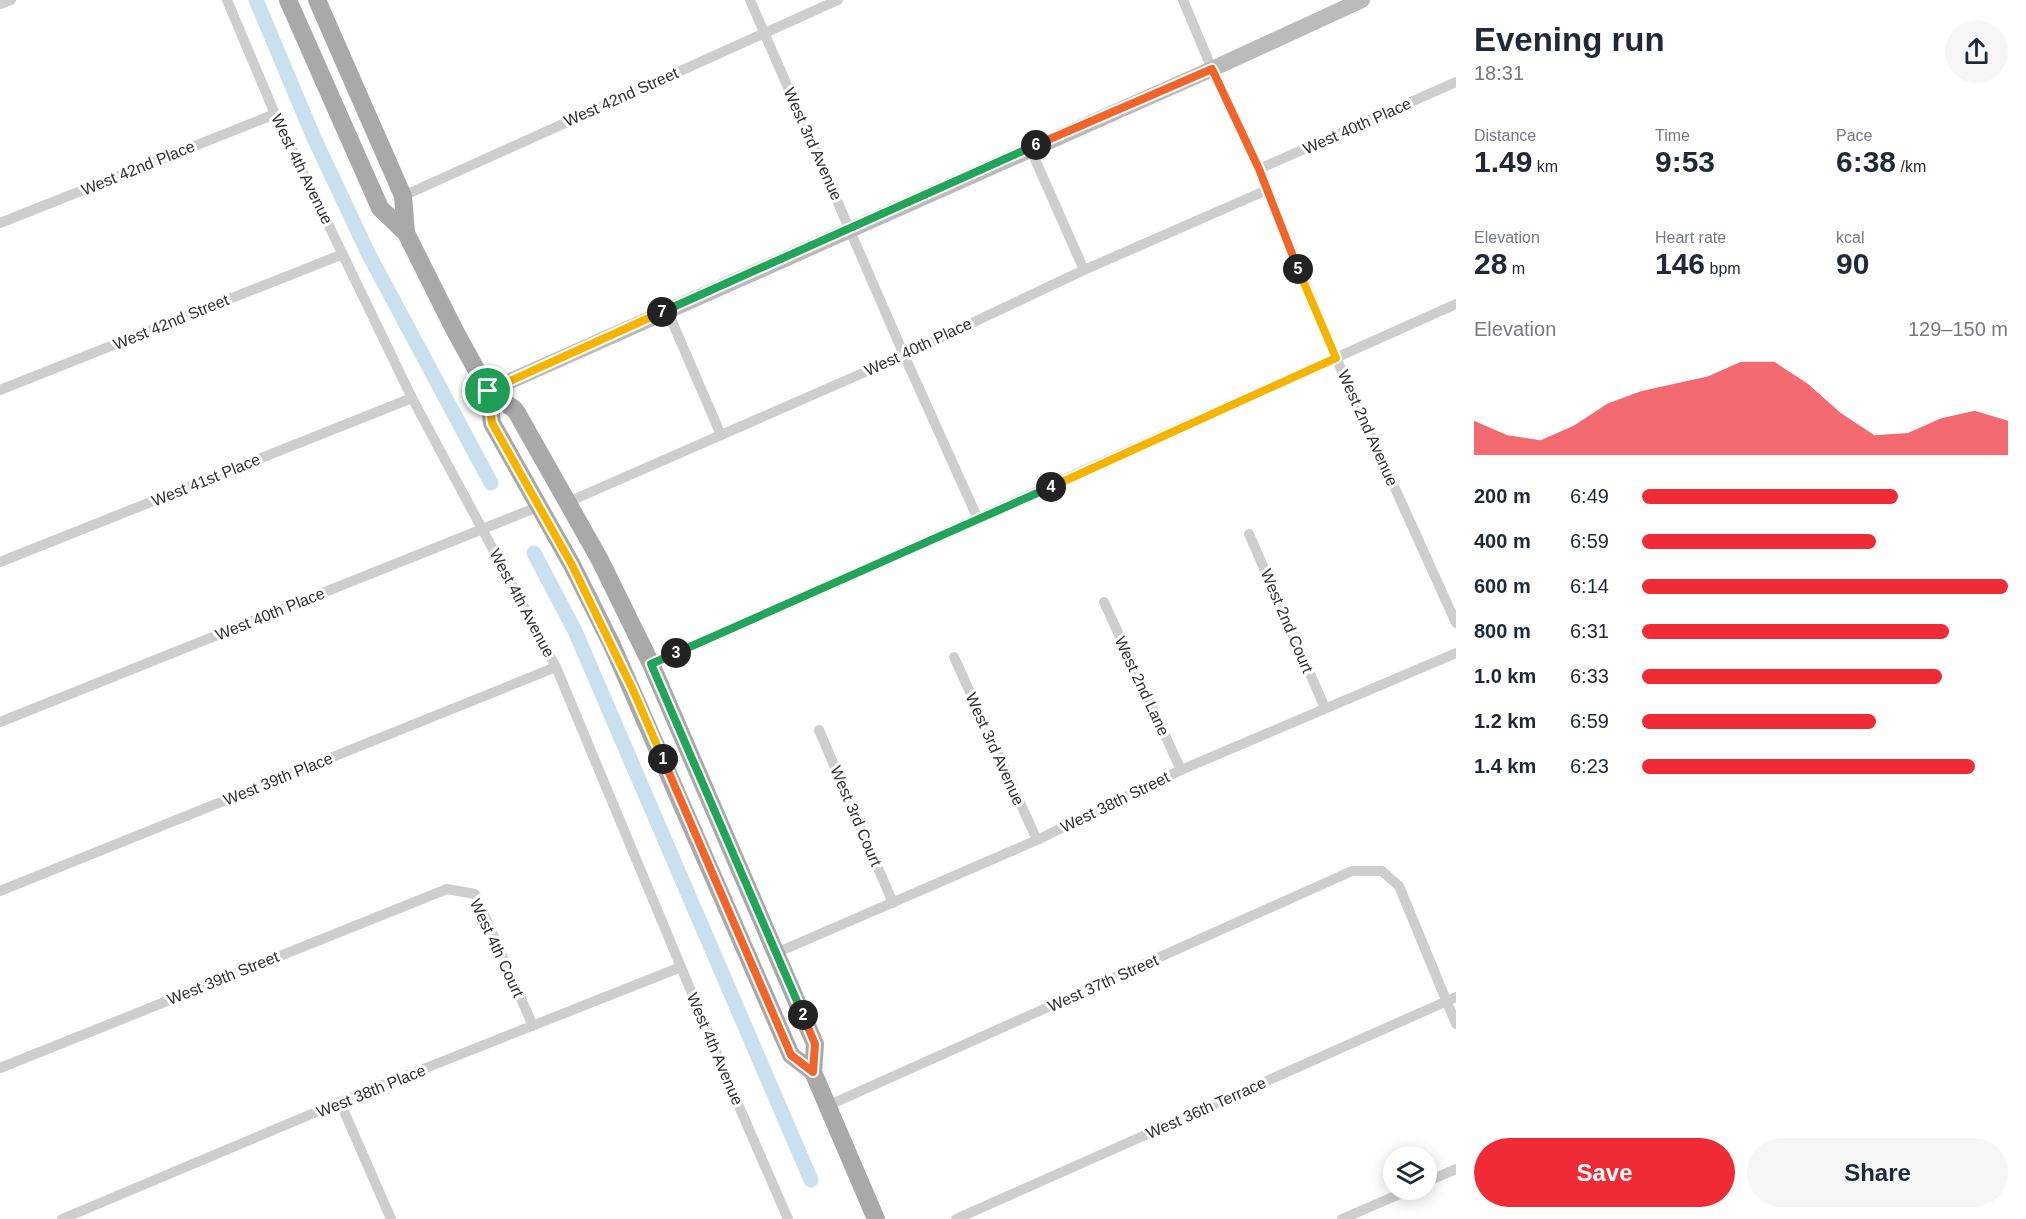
<!DOCTYPE html>
<html lang="en">
<head>
<meta charset="utf-8">
<style>
  body { margin:0; font-family:Helvetica,sans-serif; background:#f6f6f7; color:#1f2937; height:100vh; display:flex; flex-direction:column; font-size:22px; white-space:nowrap }
  * { box-sizing:border-box; margin:0 }
  p { font-size:20px; color:#747a83 }
  .icon { flex:none; width:33px; height:33px; fill:none; stroke:currentColor; stroke-width:2; stroke-linecap:round; stroke-linejoin:round }
  .map { position:relative; flex:1; overflow:hidden }
  .panel { display:flex; flex-direction:column; background:#fff; width:570px }
  .panel>* { flex:none }
  .tools { position:absolute; left:1383px; top:1146px; display:grid; gap:12px }
  .tools a { display:grid; place-items:center; width:54px; height:54px; border-radius:50%; background:#fff; box-shadow:0 3px 15px #0003; font-size:30px }
  .pin { position:absolute; display:grid; place-items:center; width:51px; height:51px; color:#fff; margin:-26px; border:3px solid #fff; border-radius:50%; box-shadow:0 2px 6px #0007 }
  .km { position:absolute; width:30px; height:30px; margin:-15px; border-radius:50%; background:#222; color:#fff; font-size:16px; line-height:30px; text-align:center }
  .round { display:grid; place-items:center; flex:none; width:63px; height:63px; border-radius:32px; background:#f6f6f7 }
  .head { display:flex; align-items:center; justify-content:space-between; height:102px; padding:0 18px }
  h1 { font-size:33px; font-weight:700; line-height:45px }
  .figures { display:grid; grid-template-columns:repeat(3,1fr); gap:9px; height:102px; padding:6px 18px }
  .figures div { display:grid; align-content:center }
  .figures b { font-size:30px; font-weight:700 }
  .figures small { font-size:16px; font-weight:400 }
  .figures p { font-size:16px }
  .chart { height:168px; padding:12px 18px }
  .chart p { display:flex; justify-content:space-between }
  .chart svg { width:100%; height:108px; margin-top:6px; fill:#ef2c36; opacity:.7 }
  .primary-button { display:flex; gap:12px; margin-top:auto; padding:12px 18px }
  .primary-button a { flex:1; height:69px; border-radius:36px; background:#ef2c36; color:#fff; font-size:24px; font-weight:700; line-height:69px; text-align:center }
  .primary-button a+a { background:#f6f6f7; color:#1f2937 }
  ul { padding:0 18px; list-style:none; font-size:20px }
  li { display:grid; grid-template-columns:96px 72px 1fr; align-items:center; height:45px }
  li i { height:15px; border-radius:8px; background:#ef2c36 }
  main { display:flex; flex:1; min-height:0 }
  .map>svg:first-child { display:block }
  .lines { fill:none; stroke-linecap:round; stroke-linejoin:round }
  .canal { stroke:#cae0ee; stroke-width:15 }
  .street { stroke:#cecece; stroke-width:10 }
  .secondary { stroke:#bbb; stroke-width:16 }
  .primary { stroke:#a9a9a9; stroke-width:18 }
  .split-1-casing { stroke:#fff; stroke-width:12 }
  .split-2-casing { stroke:#fff; stroke-width:12 }
  .split-3-casing { stroke:#fff; stroke-width:12 }
  .split-4-casing { stroke:#fff; stroke-width:12 }
  .split-5-casing { stroke:#fff; stroke-width:12 }
  .split-6-casing { stroke:#fff; stroke-width:12 }
  .split-7-casing { stroke:#fff; stroke-width:12 }
  .split-8-casing { stroke:#fff; stroke-width:12 }
  .split-1 { stroke:#f5b400; stroke-width:8 }
  .split-2 { stroke:#f0652b; stroke-width:8 }
  .split-3 { stroke:#22a559; stroke-width:8 }
  .split-4 { stroke:#22a559; stroke-width:8 }
  .split-5 { stroke:#f5b400; stroke-width:8 }
  .split-6 { stroke:#f0652b; stroke-width:8 }
  .split-7 { stroke:#22a559; stroke-width:8 }
  .split-8 { stroke:#f5b400; stroke-width:8 }
  .labels { text-anchor:middle; dominant-baseline:central; stroke-width:6; stroke-linejoin:round; paint-order:stroke }
  .street-label { font-size:16px; fill:#313131; stroke:#fff }
</style>
</head>
<body>
<main>
<div class="map">
<svg width="1456" height="1219" viewBox="0 0 1456 1219">
  <rect width="100%" height="100%" fill="#fff"/>
  <g class="lines">
    <g class="canal">
      <polyline points="256,0 314,138 368,253 491,483"/>
      <polyline points="534,553 575,631 811,1180"/>
    </g>
    <g class="street">
      <polyline points="227,0 275,114 412,398 556,667 741,1111 788,1219"/>
      <polyline points="750,0 904,355 978,519"/>
      <polyline points="1183,0 1212,69 1259,169 1336,358 1456,623"/>
      <polyline points="0,4 11,0"/>
      <polyline points="1030,148 1084,270"/>
      <polyline points="1259,169 1456,82"/>
      <polyline points="403,196 838,0"/>
      <polyline points="0,223 275,114"/>
      <polyline points="667,310 721,435"/>
      <polyline points="0,390 343,254"/>
      <polyline points="568,502 904,355 1084,270 1267,190"/>
      <polyline points="1249,534 1325,708"/>
      <polyline points="0,562 412,398"/>
      <polyline points="1104,602 1181,770"/>
      <polyline points="954,657 1037,840"/>
      <polyline points="651,664 1456,304"/>
      <polyline points="0,722 540,506"/>
      <polyline points="819,730 893,903"/>
      <polyline points="0,891 556,667"/>
      <polyline points="776,953 1037,840 1181,770 1456,653"/>
      <polyline points="0,1068 447,889 475,894 533,1026"/>
      <polyline points="340,1102 391,1219"/>
      <polyline points="827,1106 1352,871 1382,871 1399,886 1456,1024"/>
      <polyline points="1426,1182 1456,1169"/>
      <polyline points="62,1219 340,1102 681,967"/>
      <polyline points="956,1219 1456,997"/>
      <polyline points="1342,1219 1409,1190"/>
    </g>
    <polyline class="secondary" points="488,391 1212,69 1362,0"/>
    <g class="primary">
      <polyline points="288,0 380,208 406,233 454,329 488,391 492,423 572,565 612,645 791,1055 813,1072"/>
      <polyline points="317,0 403,196 406,233"/>
      <polyline points="488,391 514,409 517,413 600,560 651,664 815,1044 813,1072 876,1219"/>
    </g>
  </g>
  <g class="lines">
    <defs>
      <polyline id="split-1" points="488,391 492,423 572,565 633,690 663,759"/>
      <polyline id="split-2" points="663,759 791,1055 813,1072 815,1044 803,1015"/>
      <polyline id="split-3" points="676,653 651,664 803,1015"/>
      <polyline id="split-4" points="676,653 1051,487"/>
      <polyline id="split-5" points="1051,487 1336,358 1298,269"/>
      <polyline id="split-6" points="1036,145 1212,69 1259,169 1298,269"/>
      <polyline id="split-7" points="662,312 1036,145"/>
      <polyline id="split-8" points="488,391 662,312"/>
    </defs>
    <use href="#split-1" class="split-1-casing"/>
    <use href="#split-2" class="split-2-casing"/>
    <use href="#split-3" class="split-3-casing"/>
    <use href="#split-4" class="split-4-casing"/>
    <use href="#split-5" class="split-5-casing"/>
    <use href="#split-6" class="split-6-casing"/>
    <use href="#split-7" class="split-7-casing"/>
    <use href="#split-8" class="split-8-casing"/>
    <use href="#split-1" class="split-1"/>
    <use href="#split-2" class="split-2"/>
    <use href="#split-3" class="split-3"/>
    <use href="#split-4" class="split-4"/>
    <use href="#split-5" class="split-5"/>
    <use href="#split-6" class="split-6"/>
    <use href="#split-7" class="split-7"/>
    <use href="#split-8" class="split-8"/>
  </g>
  <g class="labels">
    <g class="street-label">
      <text transform="translate(621 97) rotate(-24)">West 42nd Street</text>
      <text transform="translate(1357 126) rotate(-24)">West 40th Place</text>
      <text transform="translate(813 144) rotate(66)">West 3rd Avenue</text>
      <text transform="translate(138 168) rotate(-22)">West 42nd Place</text>
      <text transform="translate(302 169) rotate(64)">West 4th Avenue</text>
      <text transform="translate(171 322) rotate(-22)">West 42nd Street</text>
      <text transform="translate(918 347) rotate(-25)">West 40th Place</text>
      <text transform="translate(1368 428) rotate(66)">West 2nd Avenue</text>
      <text transform="translate(206 480) rotate(-22)">West 41st Place</text>
      <text transform="translate(522 603) rotate(62)">West 4th Avenue</text>
      <text transform="translate(270 614) rotate(-22)">West 40th Place</text>
      <text transform="translate(1287 621) rotate(67)">West 2nd Court</text>
      <text transform="translate(1142 686) rotate(65)">West 2nd Lane</text>
      <text transform="translate(995 749) rotate(66)">West 3rd Avenue</text>
      <text transform="translate(278 779) rotate(-22)">West 39th Place</text>
      <text transform="translate(1115 802) rotate(-26)">West 38th Street</text>
      <text transform="translate(856 816) rotate(67)">West 3rd Court</text>
      <text transform="translate(497 948) rotate(65)">West 4th Court</text>
      <text transform="translate(223 978) rotate(-22)">West 39th Street</text>
      <text transform="translate(1103 983) rotate(-24)">West 37th Street</text>
      <text transform="translate(715 1049) rotate(67)">West 4th Avenue</text>
      <text transform="translate(371 1091) rotate(-22)">West 38th Place</text>
      <text transform="translate(1206 1108) rotate(-24)">West 36th Terrace</text>
    </g>
  </g>
</svg>
<div class="tools">
<a><svg class="icon" aria-label="layers" viewBox="0 0 24 24"><path d="M12 4l9 5-9 5-9-5zM3 14l9 5 9-5"/></svg></a>
</div>
<div class="pin" style="left:488px;top:391px;background:#1e9e55"><svg class="icon" aria-label="arrive" viewBox="0 0 24 24"><path d="M6 21V4h12l-3 4 3 4H6"/></svg></div>
<b class="km" style="left:663px;top:759px">1</b>
<b class="km" style="left:803px;top:1015px">2</b>
<b class="km" style="left:676px;top:653px">3</b>
<b class="km" style="left:1051px;top:487px">4</b>
<b class="km" style="left:1298px;top:269px">5</b>
<b class="km" style="left:1036px;top:145px">6</b>
<b class="km" style="left:662px;top:312px">7</b>
</div>
<section class="panel">
<div class="head"><div><h1>Evening run</h1><p>18:31</p></div><a class="round"><svg class="icon" aria-label="share" viewBox="0 0 24 24"><path d="M12 15V3M7 8l5-5 5 5M5 13v7h14v-7"/></svg></a></div>
<div class="figures">
<div><p>Distance</p><b>1.49<small> km</small></b></div>
<div><p>Time</p><b>9:53</b></div>
<div><p>Pace</p><b>6:38<small> /km</small></b></div>
</div>
<div class="figures">
<div><p>Elevation</p><b>28<small> m</small></b></div>
<div><p>Heart rate</p><b>146<small> bpm</small></b></div>
<div><p>kcal</p><b>90</b></div>
</div>
<div class="chart"><p><span>Elevation</span>129–150 m</p>
<svg viewBox="0 0 160 44" preserveAspectRatio="none"><path d="M0 44V30L10 36L20 38L30 32L40 23L50 18L60 15L70 12L80 6L90 6L100 15L110 27L120 36L130 35L140 29L150 26L160 30V44z"/></svg>
</div>
<ul>
<li><b>200 m</b>6:49<i style="width:70%"></i></li>
<li><b>400 m</b>6:59<i style="width:64%"></i></li>
<li><b>600 m</b>6:14<i style="width:100%"></i></li>
<li><b>800 m</b>6:31<i style="width:84%"></i></li>
<li><b>1.0 km</b>6:33<i style="width:82%"></i></li>
<li><b>1.2 km</b>6:59<i style="width:64%"></i></li>
<li><b>1.4 km</b>6:23<i style="width:91%"></i></li>
</ul>
<div class="primary-button"><a>Save</a><a>Share</a></div>
</section>
</main>
</body>
</html>
